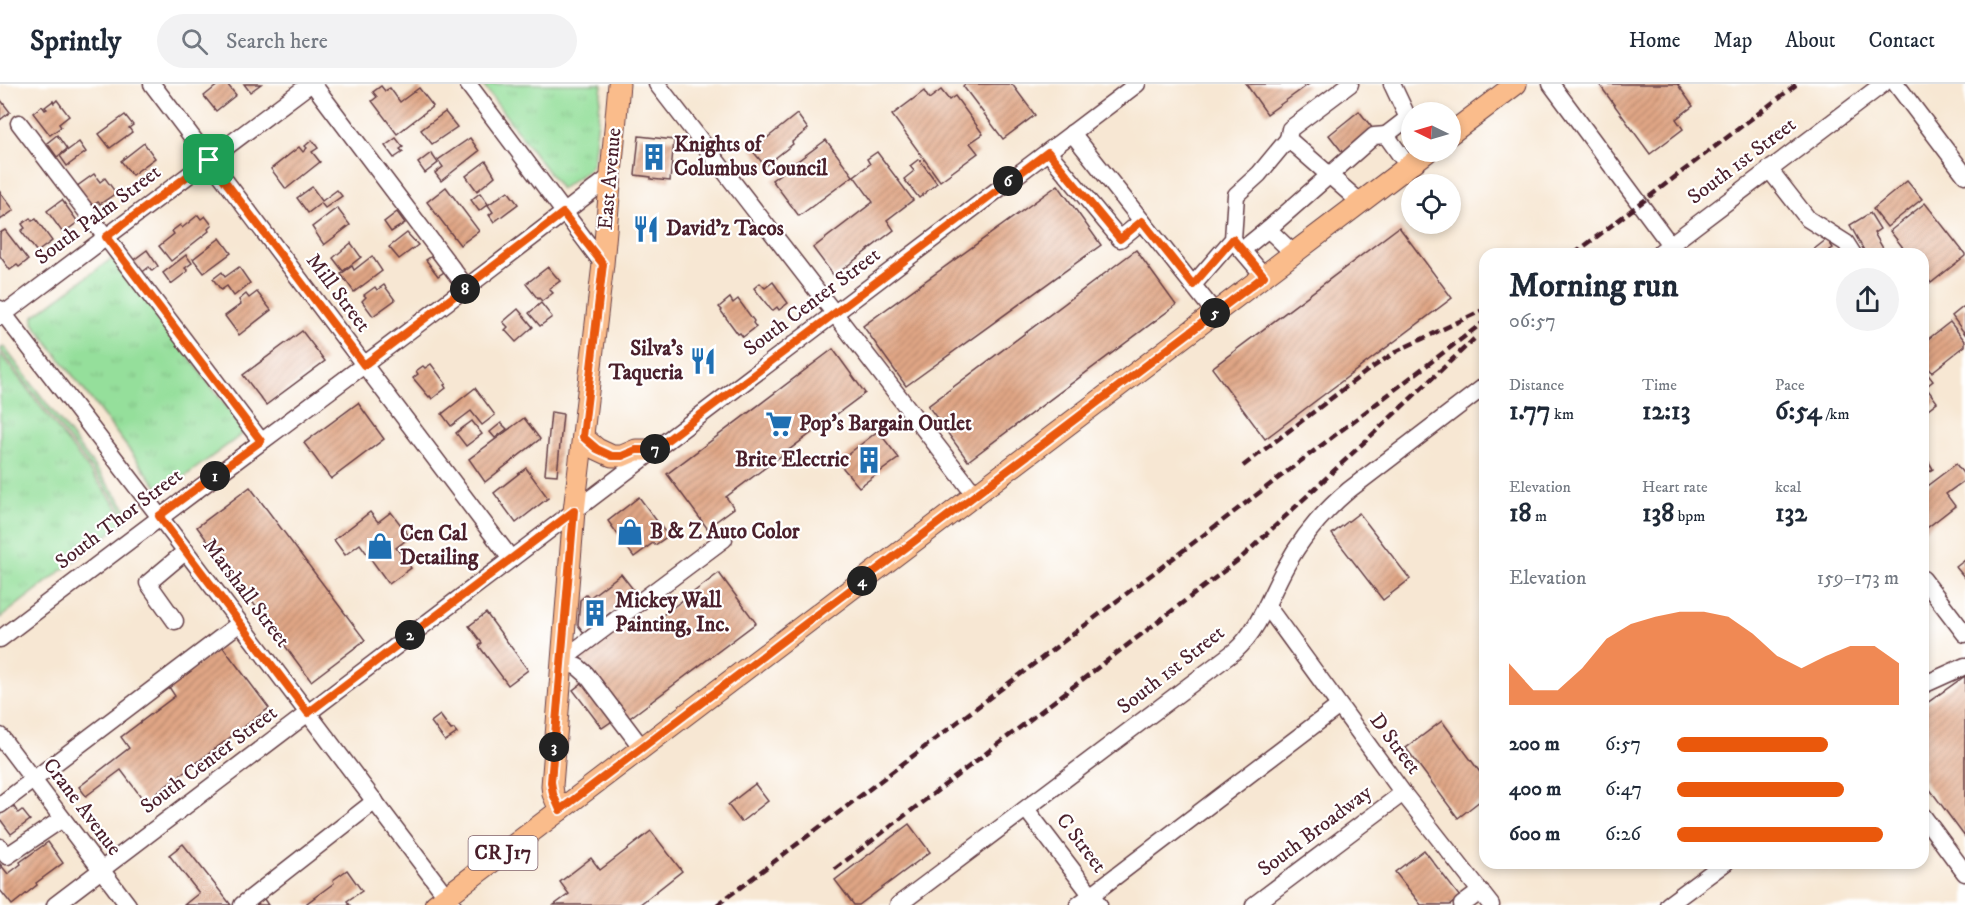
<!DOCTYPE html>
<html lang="en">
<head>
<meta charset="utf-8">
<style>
  body { margin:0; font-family:"IM FELL DW Pica",serif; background:#f2f2f3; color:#1f2937; height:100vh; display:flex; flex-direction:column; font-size:22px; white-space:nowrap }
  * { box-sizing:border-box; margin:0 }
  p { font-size:20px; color:#747a83 }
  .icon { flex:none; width:33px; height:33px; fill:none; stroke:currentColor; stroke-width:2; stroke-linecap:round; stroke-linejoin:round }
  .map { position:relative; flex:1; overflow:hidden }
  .side { position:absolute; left:1479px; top:164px; width:450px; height:621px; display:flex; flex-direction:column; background:#fff; border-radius:18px; box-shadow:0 3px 9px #0003 }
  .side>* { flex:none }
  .needle { width:39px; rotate:275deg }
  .controls { position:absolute; left:1401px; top:18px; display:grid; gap:12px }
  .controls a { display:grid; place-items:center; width:60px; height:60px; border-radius:50%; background:#fff; box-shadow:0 3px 9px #0003; font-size:30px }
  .pin { position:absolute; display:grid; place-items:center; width:51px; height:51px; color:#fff; margin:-26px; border-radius:12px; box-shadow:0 3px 9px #0006 }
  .km { position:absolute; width:30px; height:30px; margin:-15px; border-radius:50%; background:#222; color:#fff; font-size:16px; line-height:30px; text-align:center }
  .round { display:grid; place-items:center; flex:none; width:63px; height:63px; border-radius:32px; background:#f2f2f3 }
  .headline { display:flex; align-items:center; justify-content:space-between; height:102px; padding:0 30px }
  h1 { font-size:33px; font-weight:700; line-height:45px }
  .stats { display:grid; grid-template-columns:repeat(3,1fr); gap:9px; height:102px; padding:6px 30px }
  .stats div { display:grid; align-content:center }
  .stats b { font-size:26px; font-weight:700 }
  .stats small { font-size:16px; font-weight:400 }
  .stats p { font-size:16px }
  .chart { height:168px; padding:12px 30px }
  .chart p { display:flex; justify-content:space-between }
  .chart svg { width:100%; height:108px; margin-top:6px; fill:#ea580c; opacity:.7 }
  ul { padding:0 30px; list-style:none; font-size:20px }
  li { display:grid; grid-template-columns:96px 72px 1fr; align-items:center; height:45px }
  li i { height:15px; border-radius:8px; background:#ea580c }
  header { display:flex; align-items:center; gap:36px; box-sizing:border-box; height:84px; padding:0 30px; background:#fff; border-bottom:2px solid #e0e1e3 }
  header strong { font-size:28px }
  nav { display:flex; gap:33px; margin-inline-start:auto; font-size:21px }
  .search { width:420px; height:54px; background:#f2f2f3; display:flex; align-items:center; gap:15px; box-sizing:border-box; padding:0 21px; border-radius:33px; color:#747a83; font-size:22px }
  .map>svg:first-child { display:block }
  .grass { fill:url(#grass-tufts); stroke:#707f63; stroke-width:1.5 }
  .building { fill:url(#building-hatch) }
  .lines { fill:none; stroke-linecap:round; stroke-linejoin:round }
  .minor-casing { stroke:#643d44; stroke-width:19 }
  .major-casing { stroke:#643d44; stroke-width:23 }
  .minor { stroke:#fff; stroke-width:16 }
  .major { stroke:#fabc8b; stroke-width:21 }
  .rail { stroke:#4a1f2b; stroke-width:4.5; stroke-dasharray:9 4.5; stroke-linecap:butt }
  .route-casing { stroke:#fff; stroke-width:12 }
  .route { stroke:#ea580c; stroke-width:8 }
  .labels { text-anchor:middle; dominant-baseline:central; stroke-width:4.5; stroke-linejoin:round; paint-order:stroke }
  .shield { fill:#fff; stroke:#80626b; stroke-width:1.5 }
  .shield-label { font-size:20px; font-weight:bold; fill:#4a1f2b }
  .poi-label { font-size:21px; font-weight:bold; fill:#4a1f2b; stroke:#fff; text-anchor:start }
  .street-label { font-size:21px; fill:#4a1f2b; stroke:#fff }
</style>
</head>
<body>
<header>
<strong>Sprintly</strong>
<div class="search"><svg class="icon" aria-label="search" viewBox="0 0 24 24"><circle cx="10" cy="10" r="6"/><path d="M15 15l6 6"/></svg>Search here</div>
<nav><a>Home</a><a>Map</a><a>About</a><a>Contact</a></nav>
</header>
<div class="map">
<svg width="1965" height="821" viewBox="0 0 1965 821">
  <defs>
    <pattern id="grass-tufts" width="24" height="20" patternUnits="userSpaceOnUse" patternTransform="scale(1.5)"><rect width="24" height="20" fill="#95df9b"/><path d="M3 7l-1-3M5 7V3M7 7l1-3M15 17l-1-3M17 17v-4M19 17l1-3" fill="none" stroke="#82bf86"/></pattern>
    <pattern id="building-hatch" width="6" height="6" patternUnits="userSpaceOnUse" patternTransform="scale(1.5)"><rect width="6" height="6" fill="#e0a685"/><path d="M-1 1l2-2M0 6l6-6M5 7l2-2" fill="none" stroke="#b8876d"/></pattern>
  </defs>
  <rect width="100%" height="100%" fill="#fff"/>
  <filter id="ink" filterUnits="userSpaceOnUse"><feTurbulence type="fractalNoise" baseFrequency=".0167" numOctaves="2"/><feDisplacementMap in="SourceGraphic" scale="12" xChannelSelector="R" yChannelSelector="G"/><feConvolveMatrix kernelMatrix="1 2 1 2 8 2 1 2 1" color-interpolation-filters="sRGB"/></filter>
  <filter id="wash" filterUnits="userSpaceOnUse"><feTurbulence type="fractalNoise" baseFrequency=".008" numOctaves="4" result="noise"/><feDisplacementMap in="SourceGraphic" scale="24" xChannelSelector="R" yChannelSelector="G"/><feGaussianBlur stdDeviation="1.35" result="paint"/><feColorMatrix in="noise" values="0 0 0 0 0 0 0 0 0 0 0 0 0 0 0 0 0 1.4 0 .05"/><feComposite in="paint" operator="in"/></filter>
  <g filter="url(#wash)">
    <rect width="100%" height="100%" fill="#f7e7d3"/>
    <g class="grass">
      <polygon points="482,0 602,0 593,78 589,85 561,105"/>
      <polygon points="115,172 245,348 165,407 159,405 33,239 34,232"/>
      <polygon points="4,263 128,427 130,430 125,429 0,265"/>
      <polygon points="0,269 127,436 0,534"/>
    </g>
    <g id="blocks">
      <g class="building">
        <polygon points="219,0 227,0 236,11 216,27 204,12"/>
        <polygon points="244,0 261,0 250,8"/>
        <polygon points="965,0 1012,0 1035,31 1003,55 963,2"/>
        <polygon points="1246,0 1309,0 1267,30"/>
        <polygon points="1599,0 1680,0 1678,1 1693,22 1676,35 1683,45 1650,70"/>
        <polygon points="381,2 385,7 390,4 400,18 419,4 433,22 397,50 372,17 377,13 373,8"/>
        <polygon points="941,6 949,16 955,12 983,50 970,59 978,69 940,97 892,31 924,7 929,15"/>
        <polygon points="0,15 10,28 0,36"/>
        <polygon points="57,16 69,32 59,40 61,43 50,51 33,29 42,22 45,26 47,25 45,23 53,17 54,19"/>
        <polygon points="1359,27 1373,45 1343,69 1329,51"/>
        <polygon points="445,28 457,43 432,60 421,46"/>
        <polygon points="797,30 808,45 792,58 793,60 765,82 752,66"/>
        <polygon points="125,31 133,41 129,44 132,48 110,64 99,50"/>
        <polygon points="57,51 67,65 57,73 47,59"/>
        <polygon points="639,52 674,56 670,97 651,95 651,93 635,91"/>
        <polygon points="396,54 403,63 400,65 403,68 394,74 385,62"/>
        <polygon points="470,54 479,67 441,97 435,89 443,83 438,76"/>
        <polygon points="312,56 318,64 312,68 320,78 286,105 271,85 299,63 303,68 307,64 305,62"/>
        <polygon points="826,56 853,92 799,132 772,96"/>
        <polygon points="79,58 86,68 67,82 60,72"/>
        <polygon points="144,59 155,74 132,91 121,77"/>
        <polygon points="877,68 913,116 887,136 894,146 834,192 813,164 873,118 854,92 870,80 867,75"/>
        <polygon points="431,69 438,79 425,89 418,79"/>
        <polygon points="919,75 937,99 919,114 904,95 914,87 910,82"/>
        <polygon points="486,77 495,92 477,107 466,92"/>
        <polygon points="94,90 100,98 105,94 116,109 100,120 98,118 91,123 76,103"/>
        <polygon points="1907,97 1922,115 1887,143 1873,125"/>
        <polygon points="1058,101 1101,161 906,302 863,242"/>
        <polygon points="312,103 322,117 337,106 342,112 325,124 321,119 308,129 297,114"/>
        <polygon points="446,103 479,147 460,161 427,118"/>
        <polygon points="508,107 518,120 494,138 489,131 493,128 488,121"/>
        <polygon points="0,108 14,126 0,136"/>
        <polygon points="480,109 488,120 479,127 471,116"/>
        <polygon points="62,116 78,138 63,149 47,127"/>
        <polygon points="1925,119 1965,170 1965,172 1931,199 1923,189 1923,170 1908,170 1890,147"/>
        <polygon points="337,124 350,141 324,161 312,143"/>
        <polygon points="397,128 405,139 391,148 384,138"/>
        <polygon points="1870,129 1880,145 1874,149 1884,166 1877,170 1866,170 1850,141"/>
        <polygon points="198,131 201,135 205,132 212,141 208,145 209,147 171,177 159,162 174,150 172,147 180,141 182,144"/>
        <polygon points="30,134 32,137 36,135 52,157 37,168 21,147 25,144 22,140"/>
        <polygon points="1399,143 1452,214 1265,355 1212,284"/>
        <polygon points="5,146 28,176 19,183 17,181 10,186 0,172 0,149"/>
        <polygon points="407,149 418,161 399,175 389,163"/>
        <polygon points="220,154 231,169 204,189 193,175"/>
        <polygon points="1827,155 1833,164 1830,166 1833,170 1808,170"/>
        <polygon points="351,159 361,173 343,187 333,174"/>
        <polygon points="147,166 158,182 152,187 149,183 140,190 131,178"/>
        <polygon points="1136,166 1176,221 968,377 928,322"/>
        <polygon points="186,171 192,179 185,184 188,187 171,200 163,189"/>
        <polygon points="372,172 382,187 354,208 341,190 352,182 354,186"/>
        <polygon points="432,172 444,188 438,192 426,176"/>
        <polygon points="239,183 250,199 234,212 227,202 221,206 213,195 222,188 225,193"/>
        <polygon points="548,183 560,197 549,205 553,209 542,217 539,214 538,215 526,200"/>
        <polygon points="773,198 788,219 779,226 777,223 772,227 754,204 760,199 765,204"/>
        <polygon points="384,201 395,216 373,232 362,217 366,213 364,211 375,203 377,206"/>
        <polygon points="257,208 271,226 239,251 225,232 241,220 239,216 246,210 249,214"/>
        <polygon points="730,214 733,219 738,215 754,237 753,239 756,243 743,253 740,249 738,250 721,227 722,226 719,223"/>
        <polygon points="541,219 552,233 540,242 529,229"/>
        <polygon points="1963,223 1965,225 1965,250 1952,232"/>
        <polygon points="518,225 533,243 516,258 505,246 508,243 503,238"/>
        <polygon points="1950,238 1965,257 1965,262 1932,288 1923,277 1923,259"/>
        <polygon points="302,247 325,277 266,321 243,291"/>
        <polygon points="833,265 865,309 726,413 734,424 707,444 667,390"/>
        <polygon points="431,280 446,300 444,301 446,304 432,315 430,312 429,313 413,294 418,290 416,287 423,282 425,284"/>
        <polygon points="1923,284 1933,297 1923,305"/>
        <polygon points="475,304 495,331 482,341 471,327 451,342 442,330"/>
        <polygon points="1928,306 1937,318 1924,328 1923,310"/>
        <polygon points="358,319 384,355 331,395 304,359"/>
        <polygon points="551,328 563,330 557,391 545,390"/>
        <polygon points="524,334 540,355 485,398 469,375"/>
        <polygon points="472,337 482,350 466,362 456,349"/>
        <polygon points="501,339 507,345 495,354 490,348"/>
        <polygon points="878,347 899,374 859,403 838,378"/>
        <polygon points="1923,368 1933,385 1923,391"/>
        <polygon points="1956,380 1965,392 1965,396 1946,410 1955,422 1923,447 1923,411 1925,409 1923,405"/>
        <polygon points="526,384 548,414 516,439 494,409"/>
        <polygon points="250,403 365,556 311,597 197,443"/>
        <polygon points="639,413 668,452 655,461 653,459 634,473 608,437"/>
        <polygon points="370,428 378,438 391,428 410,453 396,464 411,484 389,500 360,460 345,471 334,456"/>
        <polygon points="1359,429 1410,495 1383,516 1332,450"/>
        <polygon points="1965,476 1965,494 1956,483"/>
        <polygon points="719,489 756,539 627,636 580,573 634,532 644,545"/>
        <polygon points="621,490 636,509 584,549 578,541 580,516 586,511 589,514"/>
        <polygon points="486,529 528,586 508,601 479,562 482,559 469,542"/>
        <polygon points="222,562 269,624 145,718 121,686 86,712 79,703 129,664 121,653 175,612 169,603"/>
        <polygon points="1965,592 1965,753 1923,696 1923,622"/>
        <polygon points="586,596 615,635 602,644 573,606"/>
        <polygon points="440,631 451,646 454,645 457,649 445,657 431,638"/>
        <polygon points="1442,637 1485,695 1485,713 1458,734 1406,664"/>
        <polygon points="755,700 768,717 741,738 728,721"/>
        <polygon points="12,720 18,729 22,726 30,736 11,750 0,735 0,729"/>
        <polygon points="909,740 930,768 859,821 854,821 835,796"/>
        <polygon points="651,747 682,787 639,821 554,821 569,810 560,798 591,774 600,786"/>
        <polygon points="48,758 63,779 36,799 37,801 12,821 0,806 0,780 8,790 21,780 20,778"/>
        <polygon points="183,760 231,821 184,821 199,809 169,771"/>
        <polygon points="1424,766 1460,813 1450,821 1421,821 1395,788"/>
        <polygon points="347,786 362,807 347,817 350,821 308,821 307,819 334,799 333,796"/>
        <polygon points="262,812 268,821 251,821"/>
      </g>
    </g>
  </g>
  <g filter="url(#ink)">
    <use href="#blocks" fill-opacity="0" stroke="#643d44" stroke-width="1.5"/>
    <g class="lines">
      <defs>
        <g id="minor">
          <polyline points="152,0 511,475"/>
          <polyline points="313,0 466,203"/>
          <polyline points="468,0 603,180"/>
          <polyline points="657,0 975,411"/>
          <polyline points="1392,0 1408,34 1386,51 1408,82"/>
          <polyline points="1551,0 1677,170"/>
          <polyline points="1896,0 1965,91"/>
          <polyline points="19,39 261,357"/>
          <polyline points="1072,49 1215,229"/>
          <polyline points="1288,55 1290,45 1350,0"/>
          <polyline points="1048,68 1120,155 1142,137"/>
          <polyline points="1769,85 1808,135 1846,159 1853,170"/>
          <polyline points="1268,145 1374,52 1386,51"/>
          <polyline points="1235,158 1264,192"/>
          <polyline points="1242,166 1268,145 1293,169"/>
          <polyline points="1658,170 1883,0"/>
          <polyline points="1193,201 1233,155 1236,111 1259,90 1288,55 1360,118"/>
          <polyline points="0,225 159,432 453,821"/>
          <polyline points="0,233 310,0"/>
          <polyline points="1923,495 1965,550"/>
          <polyline points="1267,522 1403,709 1491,821"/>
          <polyline points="175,537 148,499 186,467"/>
          <path d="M0,555C203,399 410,250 611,92"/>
          <polyline points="561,577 724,455"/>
          <polyline points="561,577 578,583 586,590 642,664"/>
          <polyline points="1923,601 1965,582"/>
          <polyline points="0,652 128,821"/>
          <polyline points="0,721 240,539"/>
          <polyline points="1026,725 1099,821"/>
          <polyline points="1923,732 1965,789"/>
          <polyline points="0,763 7,772 62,735"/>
          <polyline points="55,821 1137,0"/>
          <polyline points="242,821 375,717"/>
          <path d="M898,821L1235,567C1260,544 1269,513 1285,484C1301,454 1323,428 1349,406L1485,302"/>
          <polyline points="1078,821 1339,622"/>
          <polyline points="1254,821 1403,709"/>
          <polyline points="1462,821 1481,807"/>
          <polyline points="1668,821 1726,778"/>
        </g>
        <g id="major">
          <polyline points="1450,50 1516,0"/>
          <polyline points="583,353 597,365 612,372 622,372 636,366 654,366"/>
          <polyline points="560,726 553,710 552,702 574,427 603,180 619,0"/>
          <polyline points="435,821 1427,68"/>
        </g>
      </defs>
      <use href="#minor" class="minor-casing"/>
      <use href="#major" class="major-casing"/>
      <use href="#minor" class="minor"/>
      <use href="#major" class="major"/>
      <g class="rail">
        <polyline points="1574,170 1797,0"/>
        <polyline points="1243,382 1367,287 1397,267 1485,225"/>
        <polyline points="835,785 1241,474 1474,255"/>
        <polyline points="717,821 1485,237"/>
      </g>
    </g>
  </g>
  <g class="lines" filter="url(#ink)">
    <defs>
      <polygon id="route" points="1048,68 1120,155 1142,137 1193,201 1233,155 1264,192 560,726 553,710 551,698 574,427 308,629 159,432 261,357 106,153 209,76 364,281 563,129 603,180 583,353 597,365 612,372 622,372 636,366 654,366"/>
    </defs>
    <use href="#route" class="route-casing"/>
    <use href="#route" class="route"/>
  </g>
  <defs>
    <symbol id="building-bare" viewBox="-9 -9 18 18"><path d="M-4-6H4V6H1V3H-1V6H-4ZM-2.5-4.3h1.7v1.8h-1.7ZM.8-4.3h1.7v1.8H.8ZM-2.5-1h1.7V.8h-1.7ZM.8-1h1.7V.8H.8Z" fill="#1f6fb2" stroke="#fff" stroke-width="2.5" paint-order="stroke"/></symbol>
    <symbol id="restaurant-bare" viewBox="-9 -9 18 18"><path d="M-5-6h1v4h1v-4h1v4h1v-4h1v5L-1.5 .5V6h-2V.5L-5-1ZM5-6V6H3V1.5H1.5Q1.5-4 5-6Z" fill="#1f6fb2" stroke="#fff" stroke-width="2.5" paint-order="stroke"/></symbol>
    <symbol id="supermarket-bare" viewBox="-9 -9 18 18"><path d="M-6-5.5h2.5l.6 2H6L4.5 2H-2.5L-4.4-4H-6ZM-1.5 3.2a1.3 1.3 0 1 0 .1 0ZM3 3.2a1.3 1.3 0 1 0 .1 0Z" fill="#1f6fb2" stroke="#fff" stroke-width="2.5" paint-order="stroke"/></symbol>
    <symbol id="shop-bare" viewBox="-9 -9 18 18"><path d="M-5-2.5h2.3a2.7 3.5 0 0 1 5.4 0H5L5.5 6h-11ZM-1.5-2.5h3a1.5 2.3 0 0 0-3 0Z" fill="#1f6fb2" stroke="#fff" stroke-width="2.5" paint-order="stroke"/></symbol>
  </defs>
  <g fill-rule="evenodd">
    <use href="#building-bare" x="635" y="54" width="38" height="38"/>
    <use href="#restaurant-bare" x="627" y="126" width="38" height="38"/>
    <use href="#restaurant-bare" x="684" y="258" width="38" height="38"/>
    <use href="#supermarket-bare" x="760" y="321" width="38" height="38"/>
    <use href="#building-bare" x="850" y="357" width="38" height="38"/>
    <use href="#shop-bare" x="611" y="429" width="38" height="38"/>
    <use href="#shop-bare" x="361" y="443" width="38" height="38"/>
    <use href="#building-bare" x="576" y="510" width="38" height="38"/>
  </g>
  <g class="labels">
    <rect class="shield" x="468.5" y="752" width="69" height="34" rx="4.5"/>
    <g class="shield-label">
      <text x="503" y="769">CR J17</text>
    </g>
    <g class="poi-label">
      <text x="674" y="61">Knights of<tspan x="674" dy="24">Columbus Council</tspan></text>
      <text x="666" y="145">David'z Tacos</text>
      <text x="683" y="265" text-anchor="end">Silva's<tspan x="683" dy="24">Taqueria</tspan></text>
      <text x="799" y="340">Pop's Bargain Outlet</text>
      <text x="849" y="376" text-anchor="end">Brite Electric</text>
      <text x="650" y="448">B &amp; Z Auto Color</text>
      <text x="400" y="450">Cen Cal<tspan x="400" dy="24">Detailing</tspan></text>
      <text x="615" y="517">Mickey Wall<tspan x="615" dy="24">Painting, Inc.</tspan></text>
    </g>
    <g class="street-label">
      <text transform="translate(1742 77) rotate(-37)">South 1st Street</text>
      <text transform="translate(610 95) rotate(-85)">East Avenue</text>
      <text transform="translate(98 131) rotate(-37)">South Palm Street</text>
      <text transform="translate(338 209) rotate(53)">Mill Street</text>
      <text transform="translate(812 218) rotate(-37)">South Center Street</text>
      <text transform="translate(119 435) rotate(-37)">South Thor Street</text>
      <text transform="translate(246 509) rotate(53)">Marshall Street</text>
      <text transform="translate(1171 586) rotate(-38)">South 1st Street</text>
      <text transform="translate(1395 660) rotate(53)">D Street</text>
      <text transform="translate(209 676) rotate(-37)">South Center Street</text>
      <text transform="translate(82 723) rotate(53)">Crane Avenue</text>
      <text transform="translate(1315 747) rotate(-37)">South Broadway</text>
      <text transform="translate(1081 759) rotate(53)">C Street</text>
    </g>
  </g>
</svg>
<div class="controls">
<a><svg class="needle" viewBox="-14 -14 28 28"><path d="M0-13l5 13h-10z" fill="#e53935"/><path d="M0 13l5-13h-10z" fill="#747a83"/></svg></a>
<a><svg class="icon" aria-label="locate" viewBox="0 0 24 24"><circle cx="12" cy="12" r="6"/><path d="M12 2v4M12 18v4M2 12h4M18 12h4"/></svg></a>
</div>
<div class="pin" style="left:209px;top:76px;background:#1e9e55"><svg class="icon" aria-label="arrive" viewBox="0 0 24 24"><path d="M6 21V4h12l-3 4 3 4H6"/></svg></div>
<b class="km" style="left:215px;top:392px">1</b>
<b class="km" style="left:410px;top:551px">2</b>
<b class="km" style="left:554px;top:663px">3</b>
<b class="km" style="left:862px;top:497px">4</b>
<b class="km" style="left:1215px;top:229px">5</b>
<b class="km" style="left:1008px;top:97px">6</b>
<b class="km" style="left:655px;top:365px">7</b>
<b class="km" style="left:465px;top:205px">8</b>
<section class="side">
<div class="headline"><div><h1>Morning run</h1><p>06:57</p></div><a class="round"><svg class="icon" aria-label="share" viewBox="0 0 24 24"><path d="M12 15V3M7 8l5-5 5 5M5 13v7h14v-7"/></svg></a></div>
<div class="stats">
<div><p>Distance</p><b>1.77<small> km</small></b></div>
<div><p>Time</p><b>12:13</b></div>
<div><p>Pace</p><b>6:54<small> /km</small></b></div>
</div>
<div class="stats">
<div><p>Elevation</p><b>18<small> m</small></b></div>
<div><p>Heart rate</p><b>138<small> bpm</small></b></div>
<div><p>kcal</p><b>132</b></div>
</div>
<div class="chart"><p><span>Elevation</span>159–173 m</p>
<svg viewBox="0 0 160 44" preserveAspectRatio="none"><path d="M0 44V27L10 38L20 38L30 29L40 17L50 11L60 8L70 6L80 6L90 8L100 15L110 24L120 29L130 24L140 20L150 20L160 27V44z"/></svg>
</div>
<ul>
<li><b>200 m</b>6:57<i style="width:68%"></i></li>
<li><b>400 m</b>6:47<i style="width:75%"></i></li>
<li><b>600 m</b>6:26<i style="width:93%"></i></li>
</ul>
</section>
</div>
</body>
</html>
